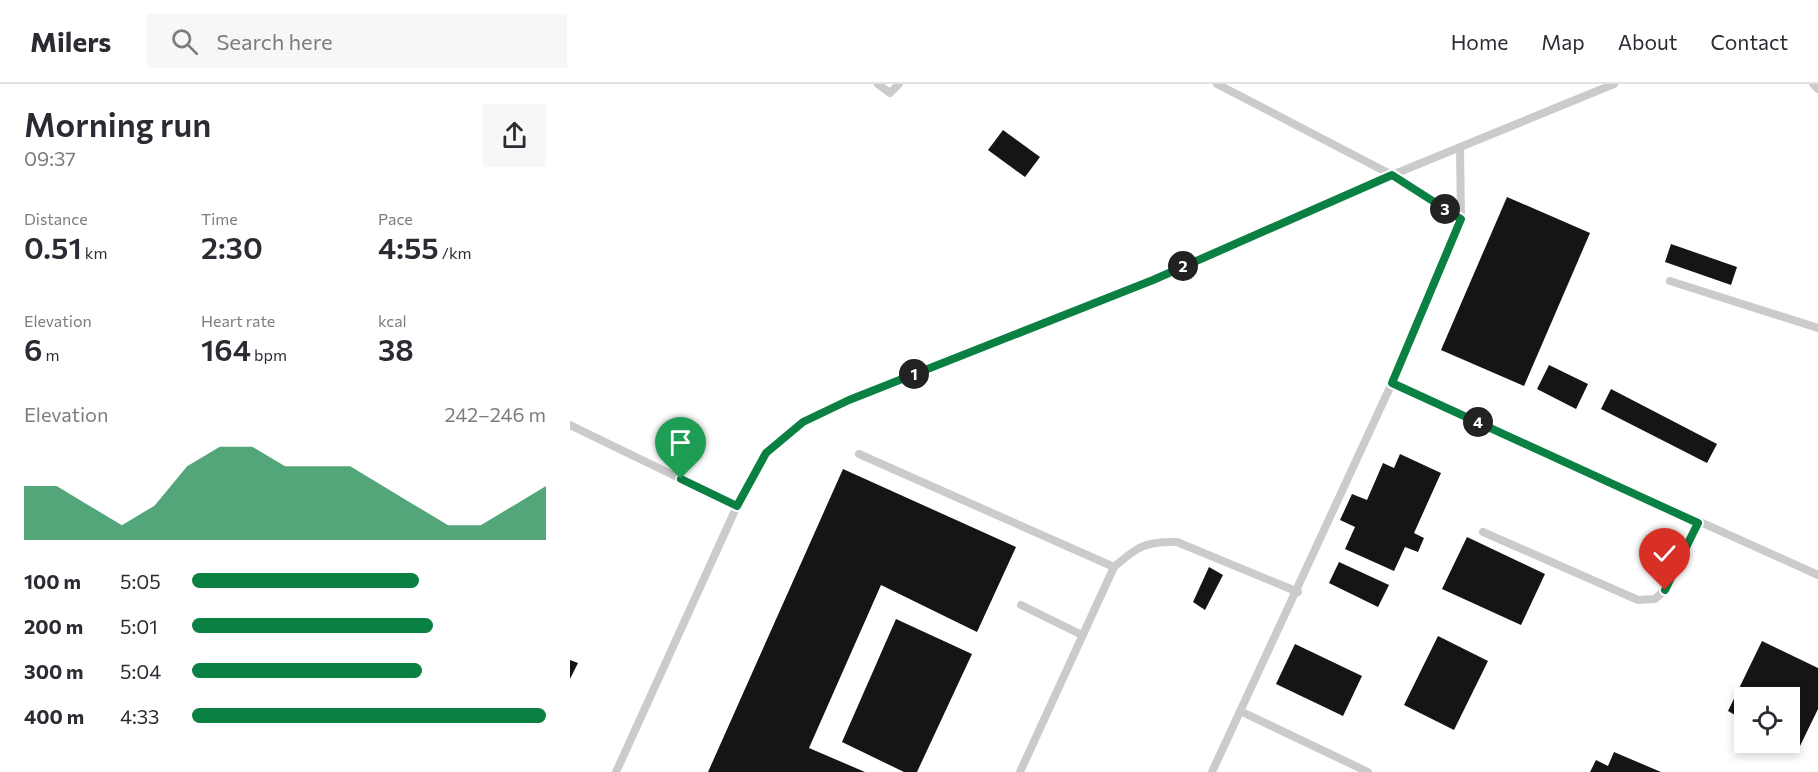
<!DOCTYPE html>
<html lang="en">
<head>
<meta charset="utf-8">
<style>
  body { margin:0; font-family:Commissioner,sans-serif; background:#f7f7f7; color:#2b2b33; height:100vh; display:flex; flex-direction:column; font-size:22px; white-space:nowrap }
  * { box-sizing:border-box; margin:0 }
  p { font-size:20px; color:#7c7c81 }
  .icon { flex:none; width:33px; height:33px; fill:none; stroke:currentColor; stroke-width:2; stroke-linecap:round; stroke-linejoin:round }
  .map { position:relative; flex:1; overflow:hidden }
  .details { display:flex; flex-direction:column; background:#fff; width:570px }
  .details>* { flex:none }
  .fabs { position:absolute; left:1164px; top:603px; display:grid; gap:12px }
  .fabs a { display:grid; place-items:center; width:66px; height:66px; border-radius:0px; background:#fff; box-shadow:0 3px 9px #0003; font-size:30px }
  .pin { position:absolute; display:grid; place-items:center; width:51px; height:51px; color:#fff; margin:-62px -26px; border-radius:50% 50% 50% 0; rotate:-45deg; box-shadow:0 0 6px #0007 }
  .pin .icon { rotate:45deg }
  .km { position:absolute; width:30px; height:30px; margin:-15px; border-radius:50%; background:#222; color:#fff; font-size:16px; line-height:30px; text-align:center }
  .round { display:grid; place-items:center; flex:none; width:63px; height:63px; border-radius:0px; background:#f7f7f7 }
  .head { display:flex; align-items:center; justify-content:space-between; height:102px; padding:0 24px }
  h1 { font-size:33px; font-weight:600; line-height:45px }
  .metrics { display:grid; grid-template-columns:repeat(3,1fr); gap:9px; height:102px; padding:6px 24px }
  .metrics div { display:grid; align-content:center }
  .metrics b { font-size:30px; font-weight:600 }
  .metrics small { font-size:16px; font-weight:400 }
  .metrics p { font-size:16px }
  .chart { height:168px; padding:12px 24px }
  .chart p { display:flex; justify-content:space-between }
  .chart svg { width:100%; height:108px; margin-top:6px; fill:#0b8043; opacity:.7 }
  ul { padding:0 24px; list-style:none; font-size:20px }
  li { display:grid; grid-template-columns:96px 72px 1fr; align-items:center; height:45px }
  li i { height:15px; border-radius:8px; background:#0b8043 }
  header { display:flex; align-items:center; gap:36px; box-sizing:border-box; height:84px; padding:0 30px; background:#fff; border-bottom:2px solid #e1e1e2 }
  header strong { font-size:28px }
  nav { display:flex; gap:33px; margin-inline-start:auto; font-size:21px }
  .search { width:420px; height:54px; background:#f7f7f7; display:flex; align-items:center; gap:15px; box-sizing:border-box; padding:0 21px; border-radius:0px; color:#7c7c81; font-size:22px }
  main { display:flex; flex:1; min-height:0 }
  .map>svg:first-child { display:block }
  .building { fill:#151515 }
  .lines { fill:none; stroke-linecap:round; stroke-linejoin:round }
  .service { stroke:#cbcbcb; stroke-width:8 }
  .route-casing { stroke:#fff; stroke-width:12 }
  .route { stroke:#0b8043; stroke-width:8 }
</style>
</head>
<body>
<header>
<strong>Milers</strong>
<div class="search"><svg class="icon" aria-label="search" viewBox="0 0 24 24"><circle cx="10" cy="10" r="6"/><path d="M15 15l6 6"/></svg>Search here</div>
<nav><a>Home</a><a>Map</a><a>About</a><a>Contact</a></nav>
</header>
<main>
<section class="details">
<div class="head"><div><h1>Morning run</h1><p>09:37</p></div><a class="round"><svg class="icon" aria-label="share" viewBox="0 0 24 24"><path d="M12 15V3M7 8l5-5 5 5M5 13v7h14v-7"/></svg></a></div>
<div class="metrics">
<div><p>Distance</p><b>0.51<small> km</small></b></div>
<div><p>Time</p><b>2:30</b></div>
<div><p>Pace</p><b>4:55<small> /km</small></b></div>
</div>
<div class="metrics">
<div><p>Elevation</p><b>6<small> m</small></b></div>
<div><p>Heart rate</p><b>164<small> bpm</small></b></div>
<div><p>kcal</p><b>38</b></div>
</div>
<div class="chart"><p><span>Elevation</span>242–246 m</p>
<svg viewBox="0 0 160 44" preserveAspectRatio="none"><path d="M0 44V22L10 22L20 30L30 38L40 30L50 14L60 6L70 6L80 14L90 14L100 14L110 22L120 30L130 38L140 38L150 30L160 22V44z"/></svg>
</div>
<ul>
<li><b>100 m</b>5:05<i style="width:64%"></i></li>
<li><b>200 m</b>5:01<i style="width:68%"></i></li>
<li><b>300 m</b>5:04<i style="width:65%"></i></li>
<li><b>400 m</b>4:33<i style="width:100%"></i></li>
</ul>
</section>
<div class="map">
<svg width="1248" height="688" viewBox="0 0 1248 688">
  <rect width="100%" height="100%" fill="#fff"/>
  <g class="building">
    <polygon points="433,46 470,73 455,93 418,66"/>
    <polygon points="937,113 1020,149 954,302 871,266"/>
    <polygon points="1101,160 1167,183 1161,201 1095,178"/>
    <polygon points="979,281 1018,300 1006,325 967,305"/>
    <polygon points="1041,305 1147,360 1137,379 1031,325"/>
    <polygon points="830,370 871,389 844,449 854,454 848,468 835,463 824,487 775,465 785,443 770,436 782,410 797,416 813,379 824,384"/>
    <polygon points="273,385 446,463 407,548 311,501 239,664 295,688 138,688"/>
    <polygon points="897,453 975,490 951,541 872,505"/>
    <polygon points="769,478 819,501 808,523 759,499"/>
    <polygon points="639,483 653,491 635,526 623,518"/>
    <polygon points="326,535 402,570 347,688 334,688 272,658"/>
    <polygon points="868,552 918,577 884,646 834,621"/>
    <polygon points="1192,557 1248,584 1248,625 1230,662 1220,657 1220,614 1174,614 1174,636 1158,627"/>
    <polygon points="725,560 792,592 773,632 706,600"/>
    <polygon points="0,576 8,579 0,595"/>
    <polygon points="1044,668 1091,688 1020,688 1026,676 1038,682"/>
  </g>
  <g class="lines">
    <g class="service">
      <polyline points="308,0 320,9 329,0"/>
      <polyline points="647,0 822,91 891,135"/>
      <polyline points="1243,0 1248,5"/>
      <polyline points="1100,197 1248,244"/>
      <polyline points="822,299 1248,491"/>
      <polyline points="0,341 167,422"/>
      <polyline points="289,370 544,483"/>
      <polyline points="913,448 1068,516 1085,515 1095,506 1128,439"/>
      <polyline points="451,521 512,551"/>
      <polyline points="670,627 798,688"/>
      <polyline points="46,688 167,422 196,369 233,338 279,316 583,196 822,91 1044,0"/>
      <path d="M450,688L544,483C567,463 575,457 607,458L728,508"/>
      <polyline points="642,688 822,299 891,135 890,64"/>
    </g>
  </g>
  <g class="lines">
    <defs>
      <polyline id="route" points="111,395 167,422 196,369 233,338 279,316 583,196 822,91 891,135 822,299 1128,439 1095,506"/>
    </defs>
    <use href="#route" class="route-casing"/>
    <use href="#route" class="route"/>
  </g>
</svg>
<div class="fabs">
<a><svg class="icon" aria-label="locate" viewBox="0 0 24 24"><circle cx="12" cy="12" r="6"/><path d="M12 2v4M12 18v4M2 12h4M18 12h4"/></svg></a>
</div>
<div class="pin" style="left:111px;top:395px;background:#1e9e55"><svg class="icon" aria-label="arrive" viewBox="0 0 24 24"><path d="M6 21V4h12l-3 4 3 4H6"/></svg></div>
<div class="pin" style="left:1095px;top:506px;background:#d93025"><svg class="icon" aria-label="check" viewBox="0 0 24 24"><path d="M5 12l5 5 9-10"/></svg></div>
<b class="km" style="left:344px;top:290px">1</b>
<b class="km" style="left:613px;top:182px">2</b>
<b class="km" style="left:875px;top:125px">3</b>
<b class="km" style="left:908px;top:338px">4</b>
</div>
</main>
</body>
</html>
